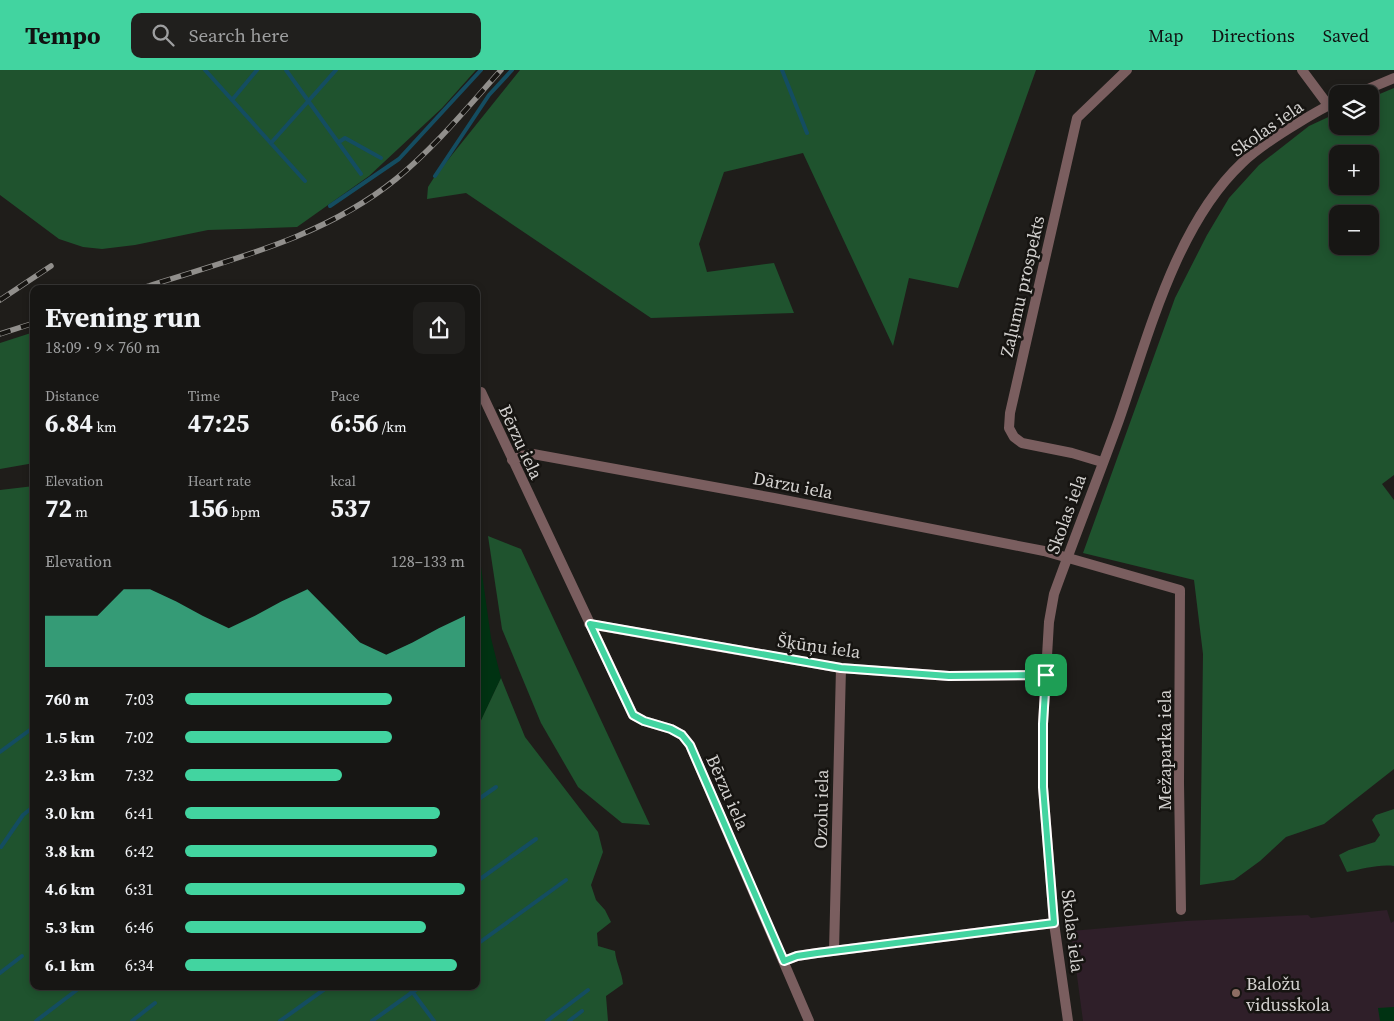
<!DOCTYPE html>
<html lang="en">
<head>
<meta charset="utf-8">
<style>
  body { margin:0; font-family:"Source Serif 4",serif; background:#201f1d; color:#f1f3f6; height:100vh; display:flex; flex-direction:column; font-size:19px; white-space:nowrap }
  * { box-sizing:border-box; margin:0 }
  p { font-size:16px; color:#9e9fa0 }
  .icon { flex:none; width:28px; height:28px; fill:none; stroke:currentColor; stroke-width:2; stroke-linecap:round; stroke-linejoin:round }
  .map { position:relative; flex:1; overflow:hidden }
  .side { position:absolute; left:30px; top:215px; width:450px; height:705px; display:flex; flex-direction:column; background:#171614; border-radius:10px; box-shadow:0 2px 8px #0003,0 0 0 1px #363534 }
  .side>* { flex:none }
  .controls { position:absolute; left:1329px; top:15px; display:grid; gap:10px }
  .controls a { display:grid; place-items:center; width:50px; height:50px; border-radius:10px; background:#171614; box-shadow:0 2px 8px #0003,0 0 0 1px #363534; font-size:25px }
  .pin { position:absolute; display:grid; place-items:center; width:42px; height:42px; color:#fff; margin:-21px; border-radius:10px; box-shadow:0 2px 8px #0006 }
  .round { display:grid; place-items:center; flex:none; width:52px; height:52px; border-radius:10px; background:#201f1d }
  .head { display:flex; align-items:center; justify-content:space-between; height:85px; padding:0 15px }
  h1 { font-size:28px; font-weight:700; line-height:38px }
  .stats { display:grid; grid-template-columns:repeat(3,1fr); gap:8px; height:85px; padding:5px 15px }
  .stats div { display:grid; align-content:center }
  .stats b { font-size:25px; font-weight:700 }
  .stats small { font-size:14px; font-weight:400 }
  .stats p { font-size:14px }
  .chart { height:140px; padding:10px 15px }
  .chart p { display:flex; justify-content:space-between }
  .chart svg { width:100%; height:90px; margin-top:5px; fill:#42d4a0; opacity:.7 }
  ul { padding:0 15px; list-style:none; font-size:16px }
  li { display:grid; grid-template-columns:80px 60px 1fr; align-items:center; height:38px }
  li i { height:12px; border-radius:6px; background:#42d4a0 }
  header { display:flex; align-items:center; gap:30px; box-sizing:border-box; height:70px; padding:0 25px; background:#42d4a0; color:#111 }
  header strong { font-size:24px }
  nav { display:flex; gap:28px; margin-inline-start:auto; font-size:18px }
  .search { width:350px; height:45px; background:#201f1d; display:flex; align-items:center; gap:12px; box-sizing:border-box; padding:0 18px; border-radius:10px; color:#9e9fa0; font-size:19px }
  .map>svg:first-child { display:block }
  .education { fill:#2f1f29 }
  .green { fill:#003212 }
  .forest { fill:#1f532e; fill-rule:evenodd }
  .lines { fill:none; stroke-linecap:round; stroke-linejoin:round }
  .stream { stroke:#144d61; stroke-width:4 }
  .street { stroke:#7a5e5f; stroke-width:10 }
  .rail-casing { stroke:#918f8c; stroke-width:5.5 }
  .rail { stroke:#161411; stroke-width:4; stroke-dasharray:11; stroke-linecap:butt }
  .route-casing { stroke:#fff; stroke-width:10 }
  .route { stroke:#42d4a0; stroke-width:6 }
  .education-dot { fill:#8d6e63; stroke:#161411; stroke-width:2 }
  .labels { text-anchor:middle; dominant-baseline:central; stroke-width:5; stroke-linejoin:round; paint-order:stroke }
  .street-label { font-size:18px; fill:#d3d1cf; stroke:#161411 }
  .poi-label { font-size:18px; fill:#d3d1cf; stroke:#161411; text-anchor:start }
</style>
</head>
<body>
<header>
<strong>Tempo</strong>
<div class="search"><svg class="icon" aria-label="search" viewBox="0 0 24 24"><circle cx="10" cy="10" r="6"/><path d="M15 15l6 6"/></svg>Search here</div>
<nav><a>Map</a><a>Directions</a><a>Saved</a></nav>
</header>
<div class="map">
<svg width="1394" height="951" viewBox="0 0 1394 951">
  <rect width="100%" height="100%" fill="#1f1d1a"/>
  <polygon class="education" points="1387,840 1391,853 1394,851 1394,951 1083,951 1071,861 1186,851 1308,845 1311,848"/>
  <g class="green">
    <polygon points="476,461 491,568 501,608 476,661"/>
    <polygon points="1394,937 1394,951 1380,951 1378,938"/>
  </g>
  <g class="forest">
    <polygon points="0,0 476,0 442,38 369,106 297,157 208,160 135,175 102,179 83,177 59,169 0,125"/>
    <polygon points="520,0 1036,0 958,218 909,208 893,276 803,83 724,102 699,174 707,202 774,193 794,243 651,248 466,123 427,129 428,117 435,106"/>
    <path d="M1394,18V405L1382,414L1394,430V699L1324,754L1286,767L1260,791L1234,810L1200,815L1203,584L1194,510L1083,483L1175,228L1207,165L1229,128L1259,95L1309,56L1337,43L1338,56H1370V28ZM1338,84H1370V116H1338ZM1338,144H1370V176H1338Z"/>
    <polygon points="34,262 34,393 0,399 0,273"/>
    <path d="M34,416V916H476V661L501,608L525,667L598,762L603,782L591,815L596,830L605,840L611,852L597,863L598,876L615,881C616,893 622,902 623,914L606,926L608,951H0V420Z"/>
    <polygon points="488,466 521,479 650,755 622,753 578,717 541,653 502,559"/>
    <path d="M1394,739V796C1379,794 1362,799 1347,802L1339,785L1349,780L1375,772L1380,765L1372,750L1376,745Z"/>
  </g>
  <g class="lines">
    <g class="stream">
      <polyline points="205,0 305,111"/>
      <polyline points="286,0 361,104"/>
      <polyline points="782,0 807,63"/>
      <polyline points="232,30 257,0"/>
      <polyline points="339,72 345,68 381,88"/>
      <polyline points="271,73 336,0"/>
      <polyline points="435,106 489,25 512,0"/>
      <polyline points="330,136 399,89 481,0"/>
      <polyline points="0,682 34,657"/>
      <polyline points="476,731 496,717"/>
      <polyline points="1,777 23,745 34,736"/>
      <polyline points="476,812 536,769"/>
      <polyline points="476,875 566,810"/>
      <polyline points="0,903 22,886"/>
      <polyline points="408,916 434,951"/>
      <polyline points="36,951 82,916"/>
      <polyline points="132,951 155,933"/>
      <polyline points="280,951 329,916"/>
      <polyline points="372,951 421,916"/>
      <polyline points="547,951 588,920"/>
      <polyline points="569,951 582,941"/>
    </g>
    <g class="street">
      <polyline points="1302,0 1328,35"/>
      <polyline points="1356,24 1394,8"/>
      <polyline points="481,322 633,645 644,651 671,659 682,665 690,675 809,951"/>
      <polyline points="512,390 521,386 533,384 774,428 1044,481 1180,520 1179,713 1181,840"/>
      <polyline points="1102,392 1072,383 1022,373 1014,367 1009,358 1010,343 1077,48 1127,0"/>
      <polyline points="589,554 841,598 949,606 1046,605"/>
      <polyline points="834,881 841,598"/>
      <polyline points="784,891 797,886 817,883 1054,853"/>
      <path d="M1068,951L1054,853L1043,717V654L1049,552L1054,524C1075,466 1098,408 1119,350C1148,267 1176,155 1242,93C1259,77 1278,65 1298,53C1311,45 1324,37 1338,31"/>
    </g>
    <defs>
      <g id="rail">
        <path d="M139,219C228,190 322,169 396,109C435,77 467,38 501,0"/>
        <polyline points="0,230 51,196"/>
        <polyline points="0,264 34,253"/>
      </g>
    </defs>
    <use href="#rail" class="rail-casing"/>
    <use href="#rail" class="rail"/>
  </g>
  <g class="lines">
    <defs>
      <polygon id="route" points="590,554 841,598 949,606 1046,605 1043,654 1043,717 1054,853 817,883 797,886 784,891 690,675 682,665 671,659 644,651 633,645"/>
    </defs>
    <use href="#route" class="route-casing"/>
    <use href="#route" class="route"/>
  </g>
  <circle class="education-dot" cx="1236" cy="923" r="5"/>
  <g class="labels">
    <g class="street-label">
      <text transform="translate(1267 58) rotate(-35)">Skolas iela</text>
      <text transform="translate(1022 216) rotate(-77)">Zaļumu prospekts</text>
      <text transform="translate(521 372) rotate(65)">Bērzu iela</text>
      <text transform="translate(793 415) rotate(11)">Dārzu iela</text>
      <text transform="translate(1066 444) rotate(-70)">Skolas iela</text>
      <text transform="translate(819 576) rotate(8)">Šķūņu iela</text>
      <text transform="translate(1164 680) rotate(-90)">Mežaparka iela</text>
      <text transform="translate(728 722) rotate(66)">Bērzu iela</text>
      <text transform="translate(821 739) rotate(-89)">Ozolu iela</text>
      <text transform="translate(1073 861) rotate(83)">Skolas iela</text>
    </g>
    <g class="poi-label">
      <text x="1246" y="913">Baložu<tspan x="1246" dy="21">vidusskola</tspan></text>
    </g>
  </g>
</svg>
<div class="controls">
<a><svg class="icon" aria-label="layers" viewBox="0 0 24 24"><path d="M12 4l9 5-9 5-9-5zM3 14l9 5 9-5"/></svg></a>
<a>+</a>
<a>−</a>
</div>
<div class="pin" style="left:1046px;top:605px;background:#1e9e55"><svg class="icon" aria-label="arrive" viewBox="0 0 24 24"><path d="M6 21V4h12l-3 4 3 4H6"/></svg></div>
<section class="side">
<div class="head"><div><h1>Evening run</h1><p>18:09 · 9 × 760 m</p></div><a class="round"><svg class="icon" aria-label="share" viewBox="0 0 24 24"><path d="M12 15V3M7 8l5-5 5 5M5 13v7h14v-7"/></svg></a></div>
<div class="stats">
<div><p>Distance</p><b>6.84<small> km</small></b></div>
<div><p>Time</p><b>47:25</b></div>
<div><p>Pace</p><b>6:56<small> /km</small></b></div>
</div>
<div class="stats">
<div><p>Elevation</p><b>72<small> m</small></b></div>
<div><p>Heart rate</p><b>156<small> bpm</small></b></div>
<div><p>kcal</p><b>537</b></div>
</div>
<div class="chart"><p><span>Elevation</span>128–133 m</p>
<svg viewBox="0 0 160 44" preserveAspectRatio="none"><path d="M0 44V19L10 19L20 19L30 6L40 6L50 12L60 19L70 25L80 19L90 12L100 6L110 19L120 32L130 38L140 32L150 25L160 19V44z"/></svg>
</div>
<ul>
<li><b>760 m</b>7:03<i style="width:74%"></i></li>
<li><b>1.5 km</b>7:02<i style="width:74%"></i></li>
<li><b>2.3 km</b>7:32<i style="width:56%"></i></li>
<li><b>3.0 km</b>6:41<i style="width:91%"></i></li>
<li><b>3.8 km</b>6:42<i style="width:90%"></i></li>
<li><b>4.6 km</b>6:31<i style="width:100%"></i></li>
<li><b>5.3 km</b>6:46<i style="width:86%"></i></li>
<li><b>6.1 km</b>6:34<i style="width:97%"></i></li>
</ul>
</section>
</div>
</body>
</html>
